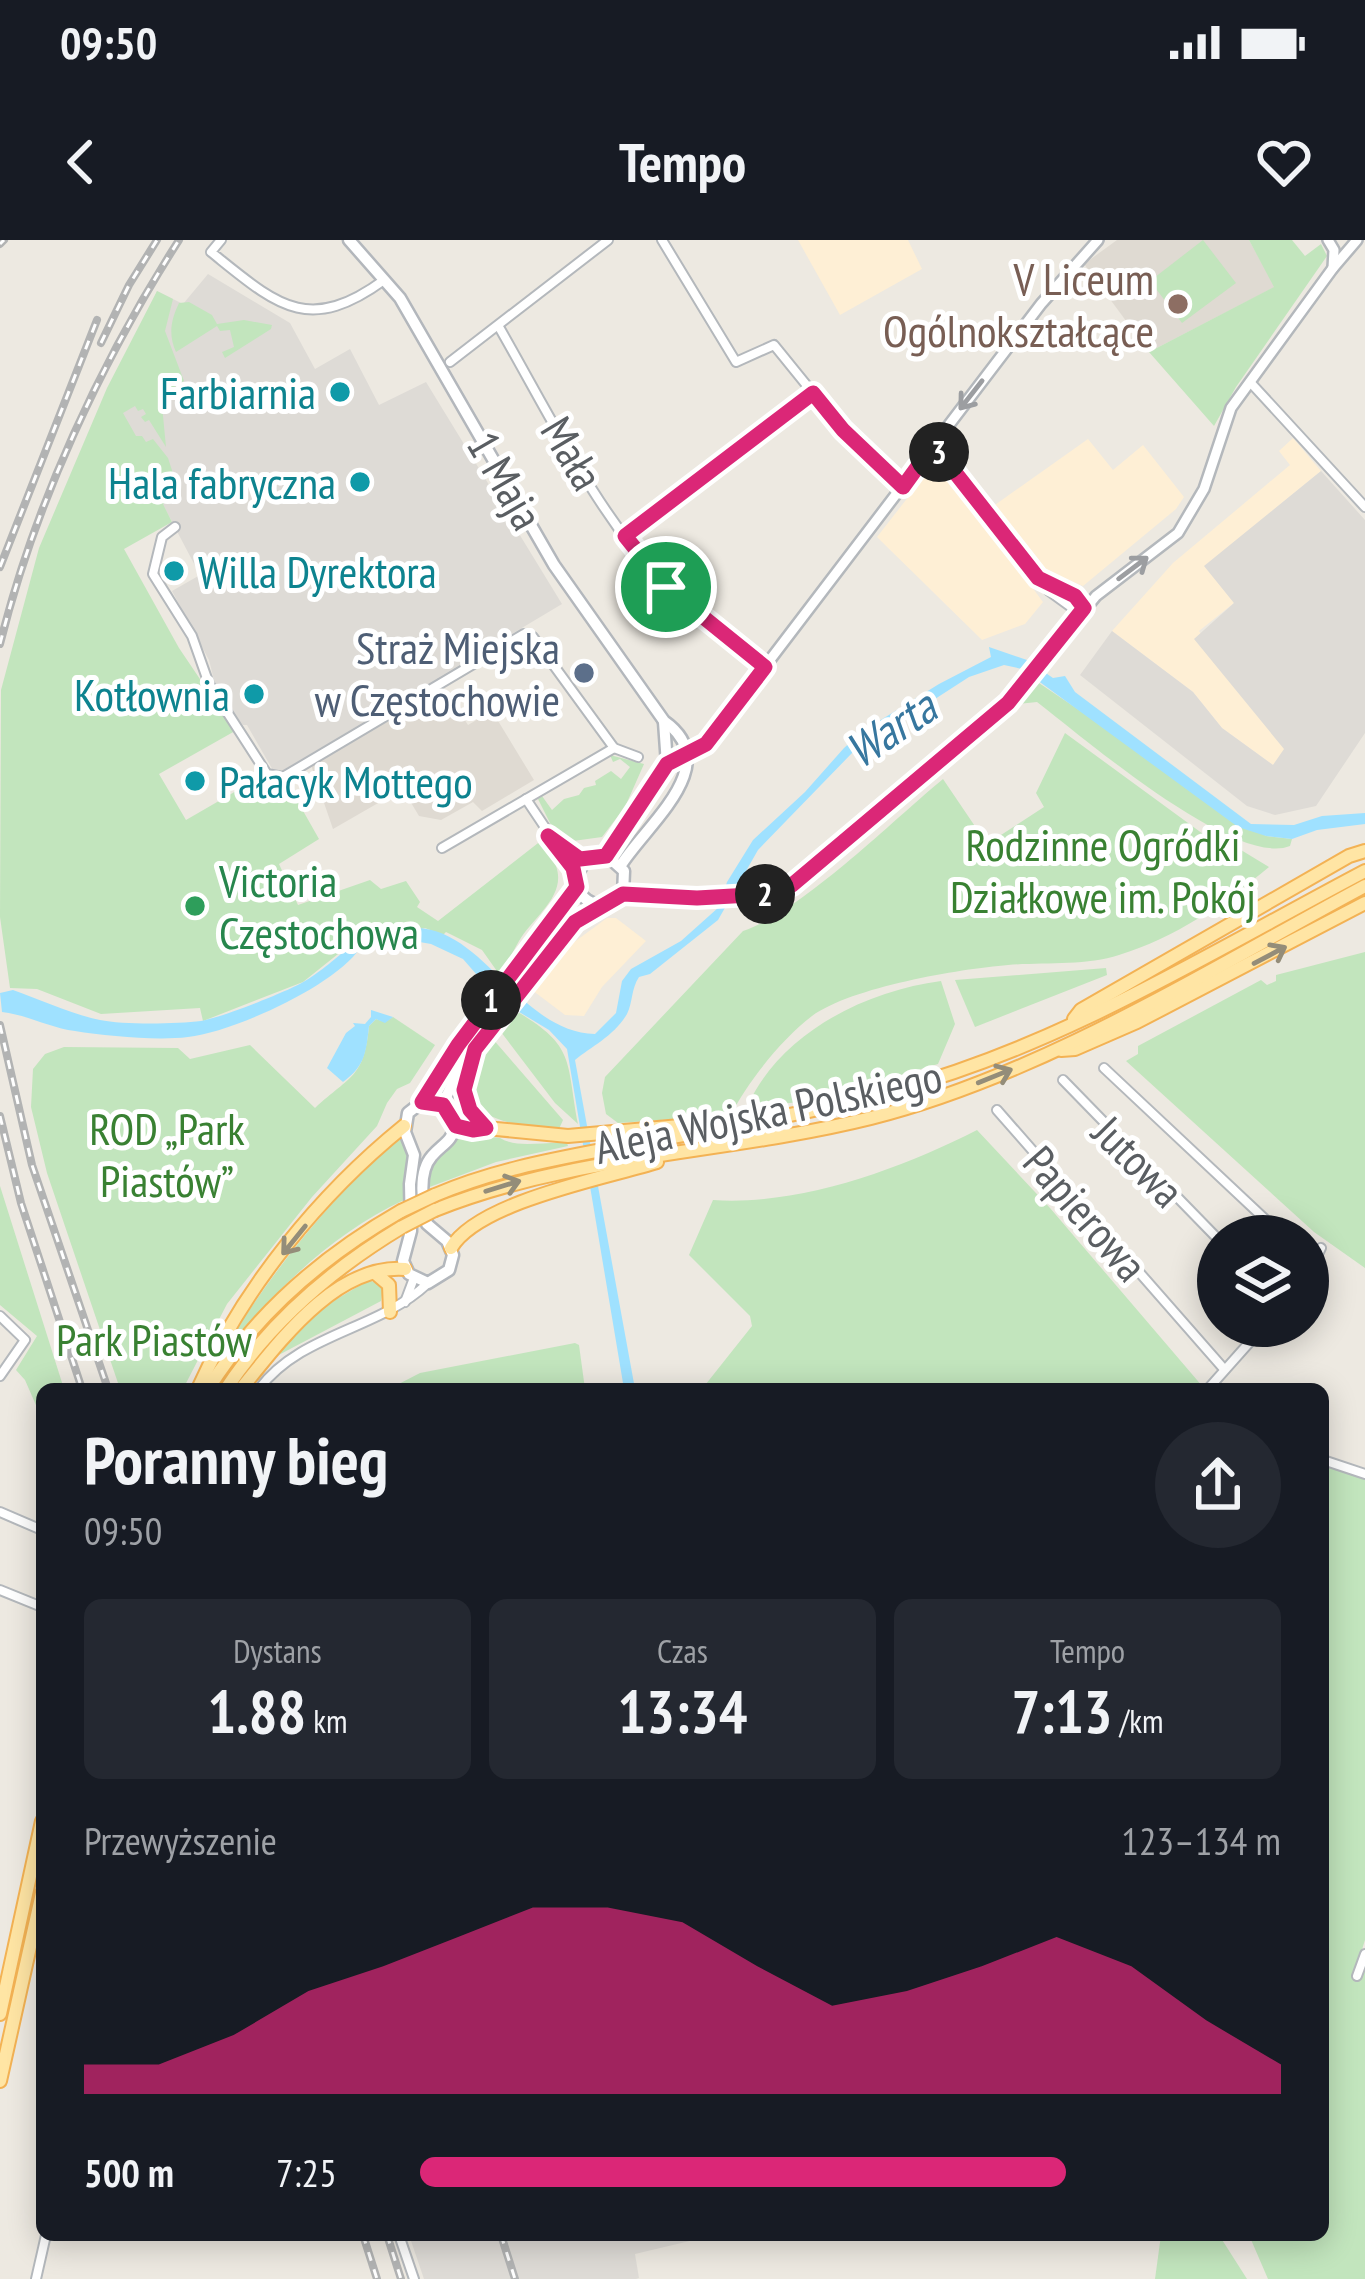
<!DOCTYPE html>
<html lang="pl">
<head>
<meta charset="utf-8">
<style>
  body { margin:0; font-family:"PT Sans Narrow",sans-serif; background:#242831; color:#f1f3f6; height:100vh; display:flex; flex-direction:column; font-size:45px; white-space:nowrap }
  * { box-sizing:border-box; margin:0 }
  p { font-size:39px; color:#9ea1a6 }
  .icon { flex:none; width:66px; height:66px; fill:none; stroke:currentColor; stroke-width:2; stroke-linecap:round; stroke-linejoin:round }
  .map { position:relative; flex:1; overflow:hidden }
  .panel { position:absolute; left:36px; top:1143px; width:1293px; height:858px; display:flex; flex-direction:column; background:#171b24; border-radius:18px; box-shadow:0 6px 30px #0003 }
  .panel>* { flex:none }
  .fabs { position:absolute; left:1197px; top:975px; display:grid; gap:24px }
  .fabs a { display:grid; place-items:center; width:132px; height:132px; border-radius:50%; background:#171b24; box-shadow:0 6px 30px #0003; font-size:60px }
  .pin { position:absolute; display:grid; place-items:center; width:102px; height:102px; color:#fff; margin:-51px; border:6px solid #fff; border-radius:50%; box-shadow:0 3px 12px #0007 }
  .km { position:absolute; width:60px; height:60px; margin:-30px; border-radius:50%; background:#222; color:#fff; font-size:33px; line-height:60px; text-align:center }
  .round { display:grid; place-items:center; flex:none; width:126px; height:126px; border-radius:63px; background:#242831 }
  .summary { display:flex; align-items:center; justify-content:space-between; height:204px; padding:0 48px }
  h1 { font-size:66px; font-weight:800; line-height:90px }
  .metrics { display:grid; grid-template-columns:repeat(3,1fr); gap:18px; height:204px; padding:12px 48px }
  .metrics div { display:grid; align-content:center; border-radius:18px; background:#242831; text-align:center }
  .metrics b { font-size:60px; font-weight:800 }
  .metrics small { font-size:33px; font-weight:400 }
  .metrics p { font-size:33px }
  .chart { height:336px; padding:24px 48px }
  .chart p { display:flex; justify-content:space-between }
  .chart svg { width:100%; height:216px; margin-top:12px; fill:#db2777; opacity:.7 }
  ul { padding:0 48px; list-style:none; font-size:39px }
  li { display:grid; grid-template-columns:192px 144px 1fr; align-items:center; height:90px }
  li i { height:30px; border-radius:15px; background:#db2777 }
  .status { display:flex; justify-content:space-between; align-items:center; height:84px; padding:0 60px; background:#171b24; direction:ltr }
  .status svg { height:33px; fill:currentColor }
  header { display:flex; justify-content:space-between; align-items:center; height:156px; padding:0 48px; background:#171b24; font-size:54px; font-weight:800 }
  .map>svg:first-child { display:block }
  .commercial { fill:#feefd5 }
  .industrial { fill:#dedbd6 }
  .education { fill:#dfdad2 }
  .green { fill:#c2e5bd }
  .water { fill:#9fe1ff }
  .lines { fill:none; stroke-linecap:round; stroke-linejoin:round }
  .minor-casing { stroke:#b4b8bc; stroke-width:12 }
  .tertiary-casing { stroke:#b4b8bc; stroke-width:14 }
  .secondary-casing { stroke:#b3b7bc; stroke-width:15 }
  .primary-casing { stroke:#f3b254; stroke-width:16 }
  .minor { stroke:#fff; stroke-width:8 }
  .tertiary { stroke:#fff; stroke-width:9 }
  .secondary { stroke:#fff; stroke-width:10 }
  .primary { stroke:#ffe5a4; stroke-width:12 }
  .rail-casing { stroke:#b2b3b3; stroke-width:8 }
  .rail { stroke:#fff; stroke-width:3; stroke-dasharray:9; stroke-linecap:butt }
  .primary-bridge-casing { stroke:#f3b254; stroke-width:16; stroke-linecap:butt }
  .primary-bridge { stroke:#ffe5a4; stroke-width:12 }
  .oneway { stroke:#9c9ea1 }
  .oneway2 { stroke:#948d79 }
  .route-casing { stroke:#fff; stroke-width:24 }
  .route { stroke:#db2777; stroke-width:15 }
  .education-dot { fill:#8d6e63; stroke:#fff; stroke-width:4.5 }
  .culture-dot { fill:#0f9aa8; stroke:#fff; stroke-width:4.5 }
  .service-dot { fill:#5c6f8a; stroke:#fff; stroke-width:4.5 }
  .leisure-dot { fill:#2e9e5b; stroke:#fff; stroke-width:4.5 }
  .labels { text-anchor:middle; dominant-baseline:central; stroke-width:10; stroke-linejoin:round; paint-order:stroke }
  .education-label { font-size:45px; fill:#785e54; stroke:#fff; text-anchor:end }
  .culture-label { font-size:45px; fill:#0d838f; stroke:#fff; text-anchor:end }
  .street-label { font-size:45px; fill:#5a5e62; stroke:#fff }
  .service-label { font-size:45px; fill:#4e5e75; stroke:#fff; text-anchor:end }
  .park-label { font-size:45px; fill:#398132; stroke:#fff }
  .leisure-label { font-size:45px; fill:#27864d; stroke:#fff; text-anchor:start }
  .water-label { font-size:48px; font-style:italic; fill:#37779f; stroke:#fff }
</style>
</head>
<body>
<div class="status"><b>09:50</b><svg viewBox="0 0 49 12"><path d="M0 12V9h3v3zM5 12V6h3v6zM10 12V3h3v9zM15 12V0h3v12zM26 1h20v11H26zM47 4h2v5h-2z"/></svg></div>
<header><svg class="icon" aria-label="back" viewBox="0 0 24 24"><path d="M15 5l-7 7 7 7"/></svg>Tempo<svg class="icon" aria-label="heart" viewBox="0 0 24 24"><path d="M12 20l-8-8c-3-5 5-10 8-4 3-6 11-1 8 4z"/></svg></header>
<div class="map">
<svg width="1365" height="2039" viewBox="0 0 1365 2039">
  <rect width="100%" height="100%" fill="#ede9e1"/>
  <g class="commercial">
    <polygon points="798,0 908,0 922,29 840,75"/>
    <polygon points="1293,198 1321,231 1205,326 1234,363 1199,391 1285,509 1273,525 1222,488 1193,452 1112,391 1173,323 1290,225 1279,211"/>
    <polygon points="1088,199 1113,230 1143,205 1184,257 1176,269 1083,346 1044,331 992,267"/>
    <polygon points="934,224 943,227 1043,362 1025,384 982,400 877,297"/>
    <polygon points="607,678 616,678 646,701 602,747 584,776 565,775 532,750 562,711"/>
  </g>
  <g class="industrial">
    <polygon points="208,34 290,83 315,129 350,109 379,165 426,142 562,364 282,531 274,532 247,485 243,485 217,452 209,420 172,351 200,335 132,206 115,162 157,51 183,64"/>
    <polygon points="1321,231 1365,280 1365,493 1316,566 1275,575 1247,566 1080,435 1112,391 1193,452 1222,488 1273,525 1284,509 1194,399 1234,363 1204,326"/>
    <polygon points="409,1995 715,1995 635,2014 639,2038 636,2039 424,2039"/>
  </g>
  <g class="education">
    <polygon points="1117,0 1249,0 1275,47 1149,112 1084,24"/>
    <polygon points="445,449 468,485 492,471 534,540 482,571 473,562 441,580 419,576 404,551 399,551 333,589 311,525"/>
  </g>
  <g class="green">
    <polygon points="1203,0 1236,43 1182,83 1150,41"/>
    <polygon points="1249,0 1292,0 1305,16 1321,4 1327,16 1236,147 1214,186 1149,112 1274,47"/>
    <path d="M157,51L173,59L165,91L184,141L161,155L166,207L149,180L145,182L141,177L146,174L143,169L138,171L135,166L123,173L136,196H142L146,202L153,199L168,218L180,255L163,264L172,282L124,309L179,408L235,491L159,534L186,580L262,536L269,548L285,539L319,599L279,624L298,665L370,640L381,649L406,641L420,662L417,667L438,681L542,600C546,609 553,617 556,626C567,656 533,677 519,701C512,713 508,723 499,734L482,710L446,692L443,695L425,688L353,702L303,742L203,781L200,768L101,774L37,749L10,748L0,677L1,450L39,308L107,148Z"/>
    <path d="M189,62L212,75L217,84L244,80L272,85L271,89L225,118L222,112L234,107L230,90L220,91L217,86L176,112C168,94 171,80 179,63Z"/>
    <path d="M1036,441L1266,596L1292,599L1290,606C1235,628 1084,498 1037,462L1018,464Z"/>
    <path d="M1065,493L1214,602L1241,610L1269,627C1224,664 1175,698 1119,715C1086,726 1043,722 1008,725C959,729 852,747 812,776C782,799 748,841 731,875L618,883L606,874L602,853L605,837L743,691C802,671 892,581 943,539L987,604L1044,567L1036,553Z"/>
    <polygon points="610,515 644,524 625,567 602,597 573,601 551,585 538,559 542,556 552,570 564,559 579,555 584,548 596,545 595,541 611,531 621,539 630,527 620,519 613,522"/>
    <polygon points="1365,712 1365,1028 1314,992 1126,821 1138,814 1138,806 1261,740 1267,745 1276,741 1276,735"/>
    <polygon points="1106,728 1107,735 975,787 955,740"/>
    <path d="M941,741L955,784L938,824L813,861L778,864L750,873L748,865C781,793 865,751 941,741Z"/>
    <path d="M516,771C576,806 566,821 578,884L555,863L501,792Z"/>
    <path d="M393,777L435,805L410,843L397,849L387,863L377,886L312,957L227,1064L183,1149H120L47,933L31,867L33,829L45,814L64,807L178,808L190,819L250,805L315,868C351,835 364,838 369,786L376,779L385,782Z"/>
    <path d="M492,798L563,880L559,889C498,885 433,872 492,798Z"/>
    <path d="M977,890L1050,968L1203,1147L702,1149L752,1086L750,1076L689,1015L713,960C799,966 901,929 977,890Z"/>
    <path d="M459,893L500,898C518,909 545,901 567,903L568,906L496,922L427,948L430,927Z"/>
    <path d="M401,896L409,911L404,960C323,998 258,1066 208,1138C250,1061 305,990 366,927C377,915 391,908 401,896Z"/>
    <polygon points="0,946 64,1149 42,1149 42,1179 25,1140 16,1130 37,1096 0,1065"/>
    <polygon points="369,1040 383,1046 381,1061 273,1118 325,1066"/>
    <polygon points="575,1103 579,1105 585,1149 389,1149 420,1133"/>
    <polygon points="1323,1224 1365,1240 1365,1700 1354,1735 1365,1727 1365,2039 1268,2039 1249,1995 1323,1995"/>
    <polygon points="1161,1995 1219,1995 1247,2039 1155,2039"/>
  </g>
  <g class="water">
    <path d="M989,407L1027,420L1053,438L1065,436L1075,452L1251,584L1294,585L1322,576L1365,573V584L1317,590L1292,599L1266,596L1238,587L1022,429L1004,425L969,437L853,512L758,610L718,680L650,734L639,737C631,749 633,762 627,774C614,796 592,806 575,820L635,1149H624L567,809L549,790L486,752L477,735L463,719L431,704L414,701L360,708C335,746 233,792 188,797C157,801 106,796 75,791C50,788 28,775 2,772L0,753L13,750C41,760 71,774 100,780C123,785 177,784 201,781C222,777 287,752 305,741C349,714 356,686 417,688C485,690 520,792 595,794L616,773L622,741L631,729L681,701L719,667L727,642L753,600L805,552L844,508L863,491L939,444L991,417Z"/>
    <path d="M371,770L393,777L385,783L376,779L369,786C366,813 365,826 343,842L327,828L346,793L355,786L353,783L365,784L371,777Z"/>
  </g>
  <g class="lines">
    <defs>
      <g id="minor">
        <path d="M221,0L211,12C276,64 307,96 384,40"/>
        <polyline points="662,0 736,122 774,105 843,190 903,247"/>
        <path d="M499,87C549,174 595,270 664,345C693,376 731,401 765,427"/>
        <polyline points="450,122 608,0"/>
        <polyline points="1250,142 1365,267"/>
        <polyline points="931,207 1049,351 1071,367 1085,368"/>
        <polyline points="175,287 162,297 153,334 192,396 209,444 267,534 283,537 524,394 533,397 614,508 638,517"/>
        <polyline points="625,296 813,153"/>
        <polyline points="1044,341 1075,356 1085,368"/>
        <polyline points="526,559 577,635"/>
        <polyline points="554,600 586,621"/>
        <polyline points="442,608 614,508"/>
        <polyline points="1104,828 1283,996"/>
        <polyline points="1063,840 1218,999"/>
        <polyline points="997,870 1224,1129"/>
        <polyline points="1308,1035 1321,1008"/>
        <polyline points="405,1062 414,1038"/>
        <polyline points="0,1076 25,1100 0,1136"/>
        <path d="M259,1149C301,1093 378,1090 427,1044"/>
        <polyline points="1208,1149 1264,1086"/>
        <polyline points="1323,1220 1365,1234"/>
        <polyline points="0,1272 42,1290"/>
        <polyline points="0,1350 42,1367"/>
        <polyline points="1357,1736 1365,1714"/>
        <polyline points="399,1995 414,2039"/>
        <polyline points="36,2039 46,1995"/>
      </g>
      <g id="tertiary">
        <polyline points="1328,0 1334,10 1333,28"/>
        <polyline points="667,524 709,500 1041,64 1098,0"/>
        <path d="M623,654C676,659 757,667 803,638L987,481L1008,463L1096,356L1178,293L1204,249L1231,168L1333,28L1357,0"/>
      </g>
      <g id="secondary">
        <path d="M349,0L400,58L554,325L664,481C725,524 648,583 621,625"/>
        <polyline points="606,615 667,524 664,482"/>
        <path d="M422,862L443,865L456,885C451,903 442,904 432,916C417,933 423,964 427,984L447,1001L453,1015L449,1030L428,1043L409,1034L403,1021L411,991L410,944L414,915L405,892L408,873L422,862L457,805L577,647"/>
        <path d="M443,865C458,822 540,714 575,683C590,670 608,666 623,654L624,631L606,615L586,621C569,640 577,661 602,666"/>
      </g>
      <g id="primary">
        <polyline points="1074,779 1081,770 1349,616 1365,611"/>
        <path d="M475,809C461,848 460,856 486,888"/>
        <polyline points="1061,810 1075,809 1137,782 1365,663"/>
        <polyline points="456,885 473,890 486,888 568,896 680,886 695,890"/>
        <path d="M435,955C498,928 561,918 628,905C718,889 808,874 896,850C1063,805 1213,711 1365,631"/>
        <path d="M435,970C575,914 726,914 871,878C1042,835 1210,729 1365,646"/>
        <path d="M451,1008C478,962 605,938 657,922"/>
        <polyline points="375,1033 389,1045 390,1072"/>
        <path d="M198,1149C242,1049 320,954 404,886"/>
        <path d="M208,1149C256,1073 324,1015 401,971"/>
        <path d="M226,1149C271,1081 332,1029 402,987"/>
        <path d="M241,1149C280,1101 336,1024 405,1029"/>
        <polyline points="0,1774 42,1581"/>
        <polyline points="0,1841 42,1653"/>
      </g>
    </defs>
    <use href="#minor" class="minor-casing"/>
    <use href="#tertiary" class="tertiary-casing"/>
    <use href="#secondary" class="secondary-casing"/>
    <use href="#primary" class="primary-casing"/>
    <use href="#minor" class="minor"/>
    <use href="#tertiary" class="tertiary"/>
    <use href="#secondary" class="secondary"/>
    <use href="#primary" class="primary"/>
    <defs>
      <g id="rail">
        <polyline points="0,4 4,0"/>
        <polyline points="101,103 129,45 157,0"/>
        <polyline points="0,327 97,80"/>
        <path d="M0,404C35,263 101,122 179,0"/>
        <polyline points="0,785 32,925 108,1149"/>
        <polyline points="0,876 21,963 82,1149"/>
        <polyline points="363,1995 377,2039"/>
        <polyline points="387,1995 401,2039"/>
        <polyline points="501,1995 515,2039"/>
      </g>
    </defs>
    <use href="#rail" class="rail-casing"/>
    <use href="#rail" class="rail"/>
    <defs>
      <g id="primary-bridge">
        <polyline points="401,971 435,955"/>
        <polyline points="402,987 435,970"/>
      </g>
    </defs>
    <use href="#primary-bridge" class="primary-bridge-casing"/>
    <use href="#primary-bridge" class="primary-bridge"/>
  </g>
  <defs><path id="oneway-shaft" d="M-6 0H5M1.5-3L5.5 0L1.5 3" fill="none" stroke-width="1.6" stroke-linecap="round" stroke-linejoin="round" transform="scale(3)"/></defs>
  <g class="oneway">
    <use href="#oneway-shaft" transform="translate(971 155) rotate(128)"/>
    <use href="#oneway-shaft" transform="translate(1133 328) rotate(-37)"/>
  </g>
  <g class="oneway2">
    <use href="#oneway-shaft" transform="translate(1270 715) rotate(-28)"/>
    <use href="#oneway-shaft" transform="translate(995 836) rotate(-22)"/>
    <use href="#oneway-shaft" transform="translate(503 946) rotate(-17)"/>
    <use href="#oneway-shaft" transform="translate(294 1000) rotate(129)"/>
  </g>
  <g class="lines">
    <defs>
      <polygon id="route" points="813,153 843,190 903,247 932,207 939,212 1038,338 1075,356 1084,368 1008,463 792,645 769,654 697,658 623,654 575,682 475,809 464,850 470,870 486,888 473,890 456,886 443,865 422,862 458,805 577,647 573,628 548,596 580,619 606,616 667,524 706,504 765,427 666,347 625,296"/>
    </defs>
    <use href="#route" class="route-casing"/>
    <use href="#route" class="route"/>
  </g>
  <circle class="education-dot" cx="1178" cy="64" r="12"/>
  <g class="culture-dot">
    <circle cx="340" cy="152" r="12"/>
    <circle cx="360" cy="242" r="12"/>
    <circle cx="174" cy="331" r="12"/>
    <circle cx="254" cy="454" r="12"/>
    <circle cx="195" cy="541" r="12"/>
  </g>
  <circle class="service-dot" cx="584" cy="433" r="12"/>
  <circle class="leisure-dot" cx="195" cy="666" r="12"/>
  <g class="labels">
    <g class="education-label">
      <text x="1154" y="38">V Liceum<tspan x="1154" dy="52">Ogólnokształcące</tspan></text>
    </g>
    <g class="culture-label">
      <text x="316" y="152">Farbiarnia</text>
      <text x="336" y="242">Hala fabryczna</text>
      <text x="198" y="331" text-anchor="start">Willa Dyrektora</text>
      <text x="230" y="454">Kotłownia</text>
      <text x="219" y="541" text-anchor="start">Pałacyk Mottego</text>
    </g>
    <g class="street-label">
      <text transform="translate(573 213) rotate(59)">Mała</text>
      <text transform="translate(506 240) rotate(60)">1 Maja</text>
      <text transform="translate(768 871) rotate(-12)">Aleja Wojska Polskiego</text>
      <text transform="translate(1139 921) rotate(45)">Jutowa</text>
      <text transform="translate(1086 973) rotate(49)">Papierowa</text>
    </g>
    <g class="service-label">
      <text x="560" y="407">Straż Miejska<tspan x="560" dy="52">w Częstochowie</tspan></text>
    </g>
    <g class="park-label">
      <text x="1103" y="604">Rodzinne Ogródki<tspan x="1103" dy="52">Działkowe im. Pokój</tspan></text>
      <text x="167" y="888">ROD „Park<tspan x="167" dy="52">Piastów”</tspan></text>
      <text x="154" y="1099">Park Piastów</text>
    </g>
    <g class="leisure-label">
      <text x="219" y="640">Victoria<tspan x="219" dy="52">Częstochowa</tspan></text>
    </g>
    <g class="water-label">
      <text transform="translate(890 488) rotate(-34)">Warta</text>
    </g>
  </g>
</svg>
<div class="fabs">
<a><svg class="icon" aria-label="layers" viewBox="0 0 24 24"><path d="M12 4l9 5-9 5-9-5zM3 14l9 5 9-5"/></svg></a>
</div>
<div class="pin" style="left:666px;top:347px;background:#1e9e55"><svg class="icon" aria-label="arrive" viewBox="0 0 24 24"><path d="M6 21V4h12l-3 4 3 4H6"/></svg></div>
<b class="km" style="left:491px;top:760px">1</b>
<b class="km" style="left:765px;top:654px">2</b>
<b class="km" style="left:939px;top:212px">3</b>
<section class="panel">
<div class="summary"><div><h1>Poranny bieg</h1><p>09:50</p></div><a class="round"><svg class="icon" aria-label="share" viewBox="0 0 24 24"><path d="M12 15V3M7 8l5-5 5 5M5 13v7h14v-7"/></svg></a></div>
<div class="metrics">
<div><p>Dystans</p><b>1.88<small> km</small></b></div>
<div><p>Czas</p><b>13:34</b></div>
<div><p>Tempo</p><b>7:13<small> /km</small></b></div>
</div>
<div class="chart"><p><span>Przewyższenie</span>123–134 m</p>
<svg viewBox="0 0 160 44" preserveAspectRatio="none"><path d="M0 44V38L10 38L20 32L30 23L40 18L50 12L60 6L70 6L80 9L90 18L100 26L110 23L120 18L130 12L140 18L150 29L160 38V44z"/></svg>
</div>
<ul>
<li><b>500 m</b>7:25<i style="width:75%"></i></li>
</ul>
</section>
</div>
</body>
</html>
